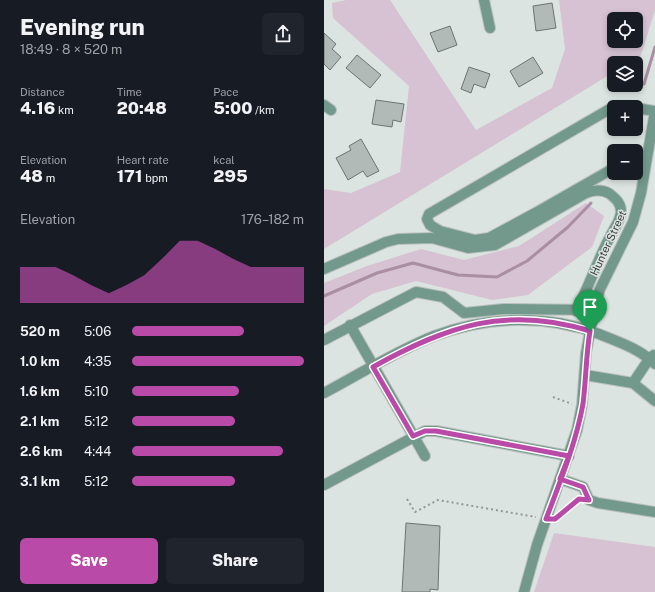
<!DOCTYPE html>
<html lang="en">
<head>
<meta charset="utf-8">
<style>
  body { margin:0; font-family:"Public Sans",sans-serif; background:#20242c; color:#f1f3f6; height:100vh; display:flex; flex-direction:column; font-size:15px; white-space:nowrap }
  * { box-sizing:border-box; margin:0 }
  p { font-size:13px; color:#9ea1a6 }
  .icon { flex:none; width:22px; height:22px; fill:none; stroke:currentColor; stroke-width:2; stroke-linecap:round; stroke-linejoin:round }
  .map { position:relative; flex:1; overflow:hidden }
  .panel { display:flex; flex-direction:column; background:#171b24; width:324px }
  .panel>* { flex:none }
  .fabs { position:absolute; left:283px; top:12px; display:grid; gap:8px }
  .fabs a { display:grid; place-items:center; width:36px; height:36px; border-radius:6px; background:#171b24; box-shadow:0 2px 6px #0003; font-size:20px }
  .pin { position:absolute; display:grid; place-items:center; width:34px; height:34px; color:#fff; margin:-41px -17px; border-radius:50% 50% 50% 0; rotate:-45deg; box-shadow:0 0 4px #0007 }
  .pin .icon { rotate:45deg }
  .round { display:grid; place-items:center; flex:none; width:42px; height:42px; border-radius:6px; background:#20242c }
  .head { display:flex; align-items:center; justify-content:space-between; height:68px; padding:0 20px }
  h1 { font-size:22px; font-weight:800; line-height:30px }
  .figures { display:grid; grid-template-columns:repeat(3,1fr); gap:6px; height:68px; padding:4px 20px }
  .figures div { display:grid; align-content:center }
  .figures b { font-size:17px; font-weight:800 }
  .figures small { font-size:11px; font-weight:400 }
  .figures p { font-size:11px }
  .chart { height:112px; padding:8px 20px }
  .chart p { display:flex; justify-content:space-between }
  .chart svg { width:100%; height:72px; margin-top:4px; fill:#b94aa8; opacity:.7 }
  .cta { display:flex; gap:8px; margin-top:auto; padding:8px 20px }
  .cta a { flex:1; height:46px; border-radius:6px; background:#b94aa8; color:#fff; font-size:16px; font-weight:800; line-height:46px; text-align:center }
  .cta a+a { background:#20242c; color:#f1f3f6 }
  ul { padding:0 20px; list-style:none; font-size:13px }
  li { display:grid; grid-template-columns:64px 48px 1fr; align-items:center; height:30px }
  li i { height:10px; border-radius:5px; background:#b94aa8 }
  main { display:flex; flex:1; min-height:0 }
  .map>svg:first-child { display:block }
  .green { fill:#d6c2d2; fill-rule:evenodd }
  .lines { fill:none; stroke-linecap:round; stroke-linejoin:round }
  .stream { stroke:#aa8ea4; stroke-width:3 }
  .building { fill:#b2bab7; stroke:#6d7371 }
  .minor-casing { stroke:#b8bfbd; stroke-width:12 }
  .path { stroke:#929896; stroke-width:2; stroke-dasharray:2 3; stroke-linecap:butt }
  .minor { stroke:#72998c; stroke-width:10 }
  .route-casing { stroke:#fff; stroke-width:8 }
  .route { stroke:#b94aa8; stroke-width:5 }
  .labels { text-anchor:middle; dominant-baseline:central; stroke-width:3; stroke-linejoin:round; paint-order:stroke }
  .street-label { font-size:11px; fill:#3a3d3c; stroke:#dce4e1 }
</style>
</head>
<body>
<main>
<section class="panel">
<div class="head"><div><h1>Evening run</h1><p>18:49 · 8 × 520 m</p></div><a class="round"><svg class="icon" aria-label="share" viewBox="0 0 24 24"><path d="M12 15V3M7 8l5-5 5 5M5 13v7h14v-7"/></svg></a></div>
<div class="figures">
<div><p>Distance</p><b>4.16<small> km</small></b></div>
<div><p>Time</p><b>20:48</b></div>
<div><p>Pace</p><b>5:00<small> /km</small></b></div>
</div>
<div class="figures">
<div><p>Elevation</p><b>48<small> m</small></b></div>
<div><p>Heart rate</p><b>171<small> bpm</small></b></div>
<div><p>kcal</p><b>295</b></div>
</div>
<div class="chart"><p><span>Elevation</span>176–182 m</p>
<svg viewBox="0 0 160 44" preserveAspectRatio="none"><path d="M0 44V22L10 22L20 22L30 27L40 33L50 38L60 33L70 27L80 17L90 6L100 6L110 11L120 17L130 22L140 22L150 22L160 22V44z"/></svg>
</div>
<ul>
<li><b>520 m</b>5:06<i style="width:65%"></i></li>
<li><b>1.0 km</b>4:35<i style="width:100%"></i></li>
<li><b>1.6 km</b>5:10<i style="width:62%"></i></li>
<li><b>2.1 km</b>5:12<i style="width:60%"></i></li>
<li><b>2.6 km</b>4:44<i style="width:88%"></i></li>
<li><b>3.1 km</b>5:12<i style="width:60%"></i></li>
</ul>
<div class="cta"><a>Save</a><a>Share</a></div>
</section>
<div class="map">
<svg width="331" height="592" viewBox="0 0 331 592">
  <rect width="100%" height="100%" fill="#dce4e1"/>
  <g class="green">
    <path d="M22,0H66L152,130L228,88L241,49L235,0H331V10L312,71V63H290V72L0,249V189L27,193L76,172L85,86L9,18L8,3ZM290,19H312V41H290Z"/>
    <polygon points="262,203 280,216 268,247 204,295 168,300 92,281 48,294 0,326 0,283 43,266 97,249 140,260 195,246"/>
    <polygon points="230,533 331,547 331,592 210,592"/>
  </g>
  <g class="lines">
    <g class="stream">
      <polyline points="320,84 331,47"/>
      <polyline points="0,296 53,273 89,263 134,275 173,277 203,261 244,227 267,203"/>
    </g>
  </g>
  <g class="building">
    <polygon points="228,3 232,28 212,31 209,6"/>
    <polygon points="126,26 133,45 114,52 106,33"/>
    <polygon points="0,33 12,44 8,49 17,57 6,70 0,64"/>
    <polygon points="33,55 57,75 46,88 22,68"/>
    <polygon points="209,57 219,73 195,87 186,71"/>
    <polygon points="145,67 166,74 161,88 150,84 147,93 137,89"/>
    <polygon points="52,100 80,104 77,122 69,120 68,127 48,124"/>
    <polygon points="37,139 55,171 43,177 39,171 24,180 12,158 27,150 25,146"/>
    <polygon points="82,523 116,526 114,590 106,589 106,592 78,592"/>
  </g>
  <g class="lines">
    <defs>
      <g id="minor">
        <polyline points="160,0 166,28"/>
        <polyline points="0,105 7,110"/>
        <polyline points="297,107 307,107"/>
        <polyline points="312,108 331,111"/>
        <polyline points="290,109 284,110 105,214 103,219 106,225 116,231 151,240 165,238 213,212 290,168"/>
        <path d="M0,269L62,242L74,239L108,238L144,248L171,245L262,193C270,190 278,189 286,194C292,199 297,203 297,212C296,222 290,228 286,237C273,261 265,287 252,311"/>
        <polyline points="26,325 101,456"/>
        <polyline points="0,340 92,292 119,297 140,313 180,309 270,310"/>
        <polyline points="261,375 309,383 331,401"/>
        <polyline points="309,383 325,359 330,355"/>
        <path d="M0,393C36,374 72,351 110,336C163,316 222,314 275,334C295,342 316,349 331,364"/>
        <polyline points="236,479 259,487 265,500 274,503 331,512"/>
        <polyline points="0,485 101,431 112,431 245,456"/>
        <polyline points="200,592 213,545 253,430 258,405 262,353 270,310 276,289 309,222 317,193 331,111"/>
      </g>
    </defs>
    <use href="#minor" class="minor-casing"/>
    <g class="path">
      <polyline points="229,397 248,404"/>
      <polyline points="83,499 91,512 114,500 212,517"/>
      <polyline points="234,517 254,499"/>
    </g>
    <use href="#minor" class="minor"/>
  </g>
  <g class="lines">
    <defs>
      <path id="route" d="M266,331C262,355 262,380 259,404C252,443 236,482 222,519H231L255,499L265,500L259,487L236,479L245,456L112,431H101L89,436L49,367C123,326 182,305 266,331"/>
    </defs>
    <use href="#route" class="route-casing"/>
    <use href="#route" class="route"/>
  </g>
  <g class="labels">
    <g class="street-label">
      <text transform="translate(284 243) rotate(-65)">Hunter Street</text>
    </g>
  </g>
</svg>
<div class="fabs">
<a><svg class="icon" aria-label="locate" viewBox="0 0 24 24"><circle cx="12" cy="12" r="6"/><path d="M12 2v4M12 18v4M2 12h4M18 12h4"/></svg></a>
<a><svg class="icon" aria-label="layers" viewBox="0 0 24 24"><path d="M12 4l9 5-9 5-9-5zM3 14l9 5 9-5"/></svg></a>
<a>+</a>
<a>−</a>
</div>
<div class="pin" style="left:266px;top:331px;background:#1e9e55"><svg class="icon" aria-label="arrive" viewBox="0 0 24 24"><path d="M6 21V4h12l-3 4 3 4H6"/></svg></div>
</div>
</main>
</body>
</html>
